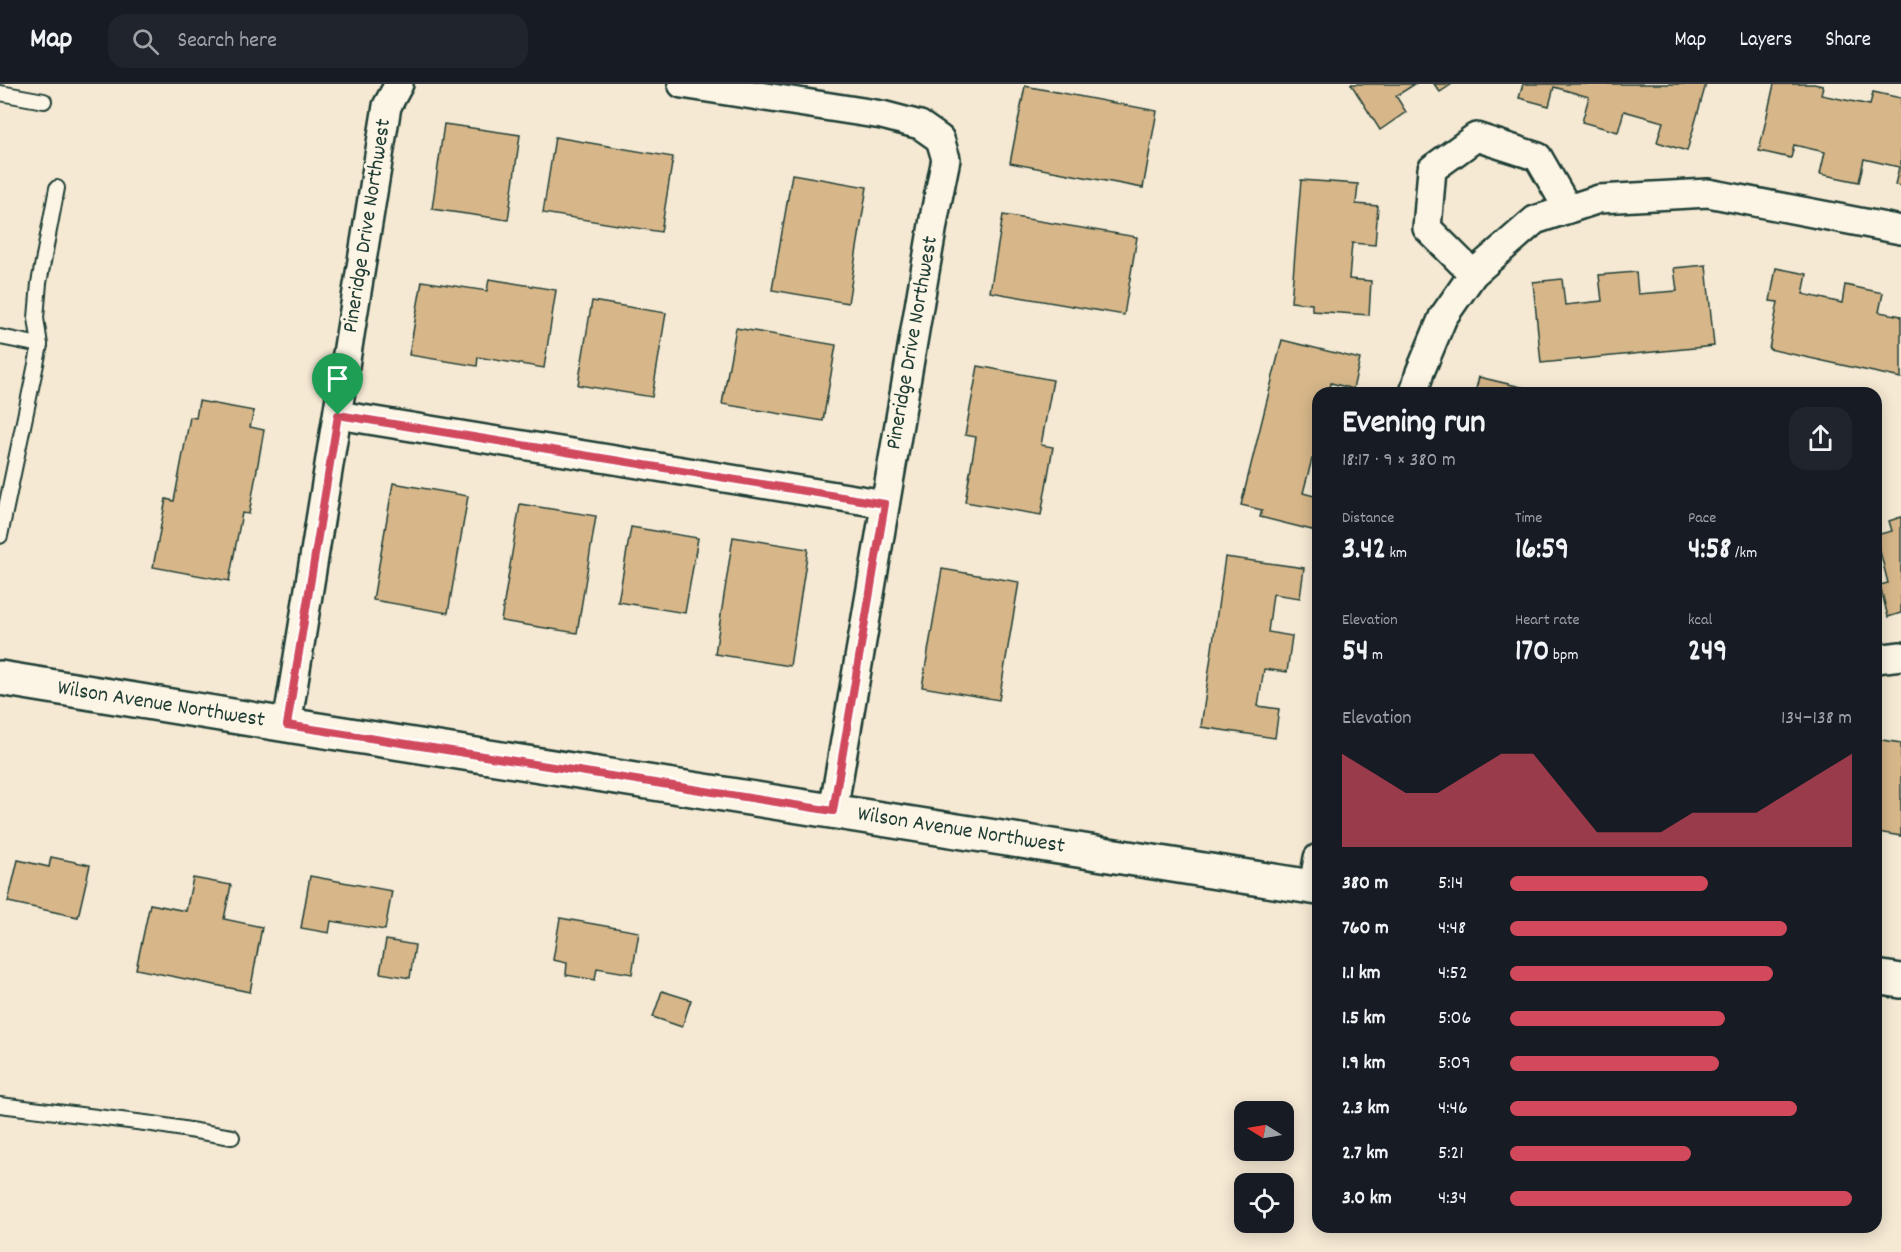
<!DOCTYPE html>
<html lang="en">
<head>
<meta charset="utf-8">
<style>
  body { margin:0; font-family:Dekko,sans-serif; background:#20242c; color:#f1f3f6; height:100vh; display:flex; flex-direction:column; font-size:22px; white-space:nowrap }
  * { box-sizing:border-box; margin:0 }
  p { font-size:20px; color:#9ea1a6 }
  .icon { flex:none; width:33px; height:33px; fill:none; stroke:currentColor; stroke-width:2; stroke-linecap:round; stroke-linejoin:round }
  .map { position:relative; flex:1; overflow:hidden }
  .side { position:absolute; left:1312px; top:303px; width:570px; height:846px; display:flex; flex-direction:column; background:#171b24; border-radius:18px; box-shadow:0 3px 15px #0003 }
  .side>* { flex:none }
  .needle { width:39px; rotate:281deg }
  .tools { position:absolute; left:1234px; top:1017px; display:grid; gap:12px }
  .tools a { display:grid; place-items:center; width:60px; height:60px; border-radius:12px; background:#171b24; box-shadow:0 3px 15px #0003; font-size:30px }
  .pin { position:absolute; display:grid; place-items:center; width:51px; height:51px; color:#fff; margin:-62px -26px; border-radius:50% 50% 50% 0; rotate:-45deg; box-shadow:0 0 6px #0007 }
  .pin .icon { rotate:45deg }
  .round { display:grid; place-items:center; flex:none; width:63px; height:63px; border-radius:18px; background:#20242c }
  .overview { display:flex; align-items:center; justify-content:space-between; height:102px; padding:0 30px }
  h1 { font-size:33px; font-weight:800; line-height:45px }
  .stats { display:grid; grid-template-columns:repeat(3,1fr); gap:9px; height:102px; padding:6px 30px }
  .stats div { display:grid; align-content:center }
  .stats b { font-size:30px; font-weight:800 }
  .stats small { font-size:16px; font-weight:400 }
  .stats p { font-size:16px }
  .chart { height:168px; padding:12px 30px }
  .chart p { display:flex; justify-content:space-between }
  .chart svg { width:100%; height:108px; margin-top:6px; fill:#d1495b; opacity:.7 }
  ul { padding:0 30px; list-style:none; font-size:20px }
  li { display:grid; grid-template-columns:96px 72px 1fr; align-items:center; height:45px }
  li i { height:15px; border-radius:8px; background:#d1495b }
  header { display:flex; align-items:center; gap:36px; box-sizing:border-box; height:84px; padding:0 30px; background:#171b24; border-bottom:2px solid #363941 }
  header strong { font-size:28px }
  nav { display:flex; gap:33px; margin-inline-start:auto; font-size:21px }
  .search { width:420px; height:54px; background:#20242c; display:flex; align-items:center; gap:15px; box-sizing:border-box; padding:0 21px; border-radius:18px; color:#9ea1a6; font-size:22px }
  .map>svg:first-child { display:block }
  .building { fill:#d7b78a; stroke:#1f3d34; stroke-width:1.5 }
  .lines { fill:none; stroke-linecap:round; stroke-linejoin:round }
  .service-casing { stroke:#1f3d34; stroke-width:18 }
  .minor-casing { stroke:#1f3d34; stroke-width:32 }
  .secondary-casing { stroke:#1f3d34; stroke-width:38 }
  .service { stroke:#fcf5e5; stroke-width:14 }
  .minor { stroke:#fcf5e5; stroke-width:27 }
  .secondary { stroke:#fcf5e5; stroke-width:33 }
  .route-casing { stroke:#fff; stroke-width:12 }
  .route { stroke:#d1495b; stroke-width:8 }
  .labels { text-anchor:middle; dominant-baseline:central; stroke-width:6; stroke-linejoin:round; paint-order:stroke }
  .street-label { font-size:22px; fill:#1f3d34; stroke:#fcf5e5 }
</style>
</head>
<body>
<header>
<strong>Map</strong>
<div class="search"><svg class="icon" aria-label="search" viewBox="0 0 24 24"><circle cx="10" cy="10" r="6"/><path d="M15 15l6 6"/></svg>Search here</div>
<nav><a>Map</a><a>Layers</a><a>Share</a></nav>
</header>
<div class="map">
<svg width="1901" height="1168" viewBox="0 0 1901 1168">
  <rect width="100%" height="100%" fill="#f5e9d3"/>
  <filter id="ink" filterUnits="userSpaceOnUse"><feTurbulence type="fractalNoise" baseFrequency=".0167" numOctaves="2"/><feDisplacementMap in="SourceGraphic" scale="12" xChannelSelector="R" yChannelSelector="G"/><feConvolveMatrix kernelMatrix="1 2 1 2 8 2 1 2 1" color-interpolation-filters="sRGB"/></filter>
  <g filter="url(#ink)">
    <g class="building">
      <polygon points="1351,0 1415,0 1396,12 1406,28 1380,46"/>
      <polygon points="1434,0 1452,0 1440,8"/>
      <polygon points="1523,0 1706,0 1687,67 1657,58 1663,38 1624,27 1618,48 1582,38 1589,13 1554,3 1549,22 1519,14"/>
      <polygon points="1774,0 1814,0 1823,2 1821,11 1870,21 1873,8 1901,14 1901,102 1895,101 1899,83 1864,75 1859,98 1820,90 1825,68 1794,61 1791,74 1759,67"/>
      <polygon points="1025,2 1157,27 1143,104 1010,79"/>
      <polygon points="444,40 520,51 508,136 432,125"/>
      <polygon points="555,53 673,73 661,148 543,129"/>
      <polygon points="792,90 867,103 848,219 772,206"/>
      <polygon points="1301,96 1358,100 1356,120 1378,122 1375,161 1352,159 1349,195 1371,197 1369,231 1312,227 1312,220 1291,218"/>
      <polygon points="1003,131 1137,153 1124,231 990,208"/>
      <polygon points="1706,181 1714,262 1541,279 1533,198 1562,195 1565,221 1602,217 1599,191 1636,188 1638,210 1677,207 1674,184"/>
      <polygon points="1776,184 1807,190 1803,210 1842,219 1845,201 1883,209 1879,228 1901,232 1901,294 1769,265 1778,218 1770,217"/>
      <polygon points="489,195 556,206 544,284 478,273 477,282 409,271 422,197 487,207"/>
      <polygon points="592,217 666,229 652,313 578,301"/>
      <polygon points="736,244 836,261 823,337 722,320"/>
      <polygon points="1282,256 1360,275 1353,305 1331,299 1329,309 1318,309 1318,376 1312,375 1303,409 1318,413 1318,436 1316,447 1260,433 1262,426 1241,421"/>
      <polygon points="978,282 1053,296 1041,361 1053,363 1041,431 965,418 976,353 965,351"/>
      <polygon points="1479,293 1546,309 1475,309"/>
      <polygon points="199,317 254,327 250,343 264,346 249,430 242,429 229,497 153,483 166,415 174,417 190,333 196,334"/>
      <polygon points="393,399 468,412 448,529 373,516"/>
      <polygon points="520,420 596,432 577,549 501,537"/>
      <polygon points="1901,433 1901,529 1888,533 1880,501 1888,499 1876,451 1892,447 1889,437"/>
      <polygon points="631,443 698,454 685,529 618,518"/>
      <polygon points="733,453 808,465 790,582 715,570"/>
      <polygon points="1225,473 1304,484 1300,514 1273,510 1268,548 1292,552 1287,588 1264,585 1258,622 1279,625 1275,654 1201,643"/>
      <polygon points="942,485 1019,498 999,616 922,603"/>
      <polygon points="1876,655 1901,659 1901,752 1878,748 1876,758"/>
      <polygon points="51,773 90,781 78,833 8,818 18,776 49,783"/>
      <polygon points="310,792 392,807 385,846 331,837 329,849 301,844"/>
      <polygon points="193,794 231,801 224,835 262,843 250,908 136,885 150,820 186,827"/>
      <polygon points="560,834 639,848 632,890 597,884 595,896 566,891 567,879 553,876"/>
      <polygon points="386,856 415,861 410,894 380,889"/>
      <polygon points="662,907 691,916 682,943 653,933"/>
    </g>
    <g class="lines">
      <defs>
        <g id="service">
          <polyline points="0,9 44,17"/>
          <polyline points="0,253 40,261 0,452"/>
          <polyline points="40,261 36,234 39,199 57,104"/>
          <polyline points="0,1021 153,1040 232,1053"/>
        </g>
        <g id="minor">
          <polyline points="682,0 882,31 920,41 940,55 946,75 935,129 833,727"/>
          <polyline points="1473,190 1427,144 1432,85 1476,53 1538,73 1568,125"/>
          <polyline points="1414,309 1420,288 1443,233 1473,190 1535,136 1599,115 1708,109 1901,146"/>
          <polyline points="338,331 885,420"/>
          <polyline points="1876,575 1901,572"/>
          <polyline points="287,641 387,22 399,0"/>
          <polyline points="1313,803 1318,774"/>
        </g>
        <g id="secondary">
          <polyline points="0,594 287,641 1318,804"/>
          <polyline points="1876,893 1901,897"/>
        </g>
      </defs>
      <use href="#service" class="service-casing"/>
      <use href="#minor" class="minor-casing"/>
      <use href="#secondary" class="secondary-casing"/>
      <use href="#service" class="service"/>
      <use href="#minor" class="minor"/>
      <use href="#secondary" class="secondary"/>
    </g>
  </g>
  <g class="lines" filter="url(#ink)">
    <defs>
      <polygon id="route" points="338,331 885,420 833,727 287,641"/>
    </defs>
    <use href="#route" class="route-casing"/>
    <use href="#route" class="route"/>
  </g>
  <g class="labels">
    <g class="street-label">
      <text transform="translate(368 142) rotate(-81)">Pineridge Drive Northwest</text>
      <text transform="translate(913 259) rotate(-80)">Pineridge Drive Northwest</text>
      <text transform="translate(161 621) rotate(9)">Wilson Avenue Northwest</text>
      <text transform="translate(961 747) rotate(9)">Wilson Avenue Northwest</text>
    </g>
  </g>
</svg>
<div class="tools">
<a><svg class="needle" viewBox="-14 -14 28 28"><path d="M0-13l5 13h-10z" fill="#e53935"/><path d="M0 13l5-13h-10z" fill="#9ea1a6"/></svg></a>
<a><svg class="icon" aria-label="locate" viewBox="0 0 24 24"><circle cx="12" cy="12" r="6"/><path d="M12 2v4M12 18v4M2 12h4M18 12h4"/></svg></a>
</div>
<div class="pin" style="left:338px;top:331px;background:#1e9e55"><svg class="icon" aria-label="arrive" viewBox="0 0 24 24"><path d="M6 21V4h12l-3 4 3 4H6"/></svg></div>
<section class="side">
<div class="overview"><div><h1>Evening run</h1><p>18:17 · 9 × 380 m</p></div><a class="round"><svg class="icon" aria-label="share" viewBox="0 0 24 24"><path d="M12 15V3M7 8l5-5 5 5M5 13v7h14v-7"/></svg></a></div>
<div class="stats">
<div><p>Distance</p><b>3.42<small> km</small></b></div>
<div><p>Time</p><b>16:59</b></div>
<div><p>Pace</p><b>4:58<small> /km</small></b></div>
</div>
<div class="stats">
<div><p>Elevation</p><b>54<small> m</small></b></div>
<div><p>Heart rate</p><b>170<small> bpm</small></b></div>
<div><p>kcal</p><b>249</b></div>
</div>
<div class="chart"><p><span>Elevation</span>134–138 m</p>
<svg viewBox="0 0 160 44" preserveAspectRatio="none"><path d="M0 44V6L10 14L20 22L30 22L40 14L50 6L60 6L70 22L80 38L90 38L100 38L110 30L120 30L130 30L140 22L150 14L160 6V44z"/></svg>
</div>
<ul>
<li><b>380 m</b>5:14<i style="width:58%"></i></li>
<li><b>760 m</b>4:48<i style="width:81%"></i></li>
<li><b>1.1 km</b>4:52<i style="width:77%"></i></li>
<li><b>1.5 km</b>5:06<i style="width:63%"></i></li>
<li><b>1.9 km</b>5:09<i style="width:61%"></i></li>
<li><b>2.3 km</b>4:46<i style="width:84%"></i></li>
<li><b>2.7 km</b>5:21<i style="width:53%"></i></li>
<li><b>3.0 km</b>4:34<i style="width:100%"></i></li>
</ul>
</section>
</div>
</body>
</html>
